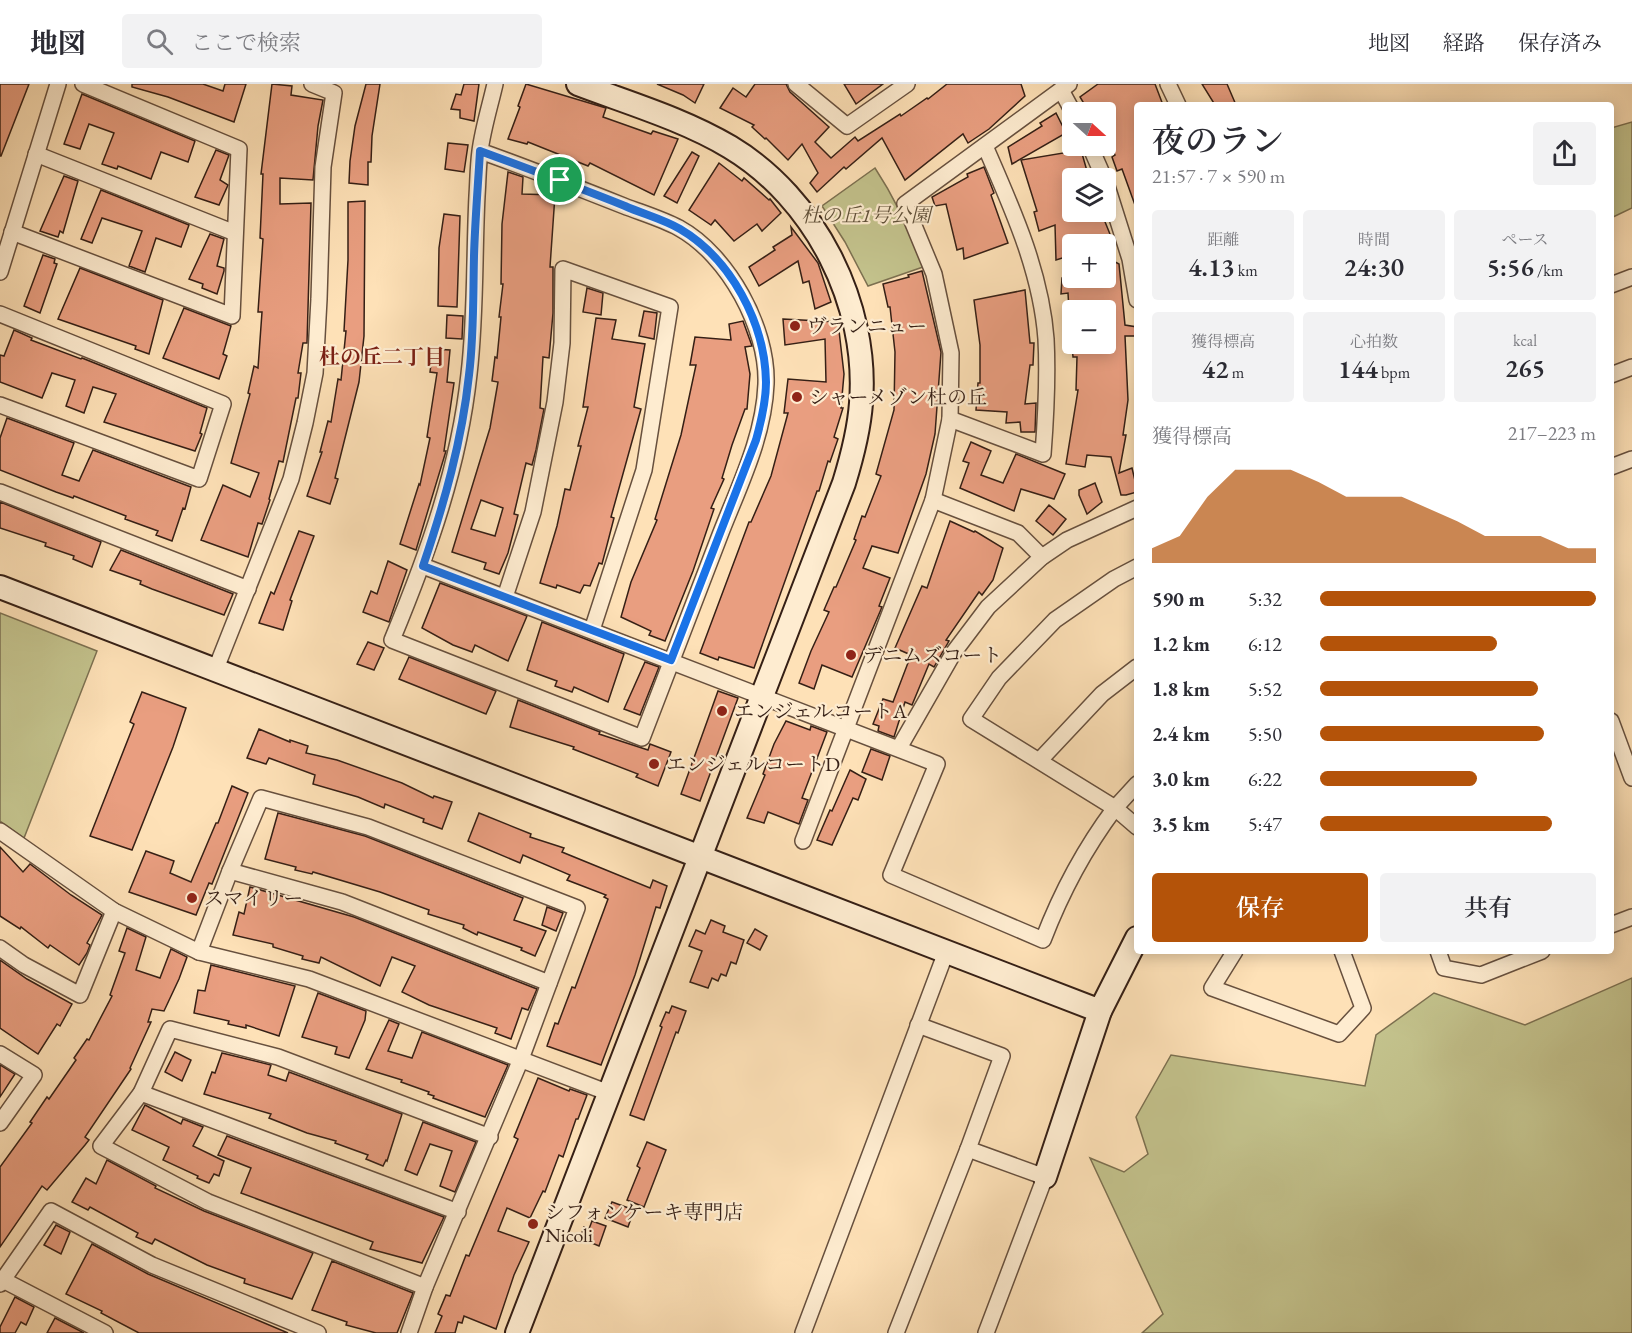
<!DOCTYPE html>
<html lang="ja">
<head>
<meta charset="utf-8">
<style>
  body { margin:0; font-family:"EB Garamond","Noto Serif JP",serif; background:#f2f2f3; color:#2b2b33; height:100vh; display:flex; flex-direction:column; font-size:22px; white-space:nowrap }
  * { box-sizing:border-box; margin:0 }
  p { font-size:20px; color:#7c7c81 }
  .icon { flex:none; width:33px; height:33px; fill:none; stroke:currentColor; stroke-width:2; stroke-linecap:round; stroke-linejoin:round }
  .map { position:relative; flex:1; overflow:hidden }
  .drawer { position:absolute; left:1134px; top:18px; width:480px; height:852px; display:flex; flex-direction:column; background:#fff; border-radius:6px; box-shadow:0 3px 15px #0003 }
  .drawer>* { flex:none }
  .needle { width:39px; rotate:111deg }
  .controls { position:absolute; left:1062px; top:18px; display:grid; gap:12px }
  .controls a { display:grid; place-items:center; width:54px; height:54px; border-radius:6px; background:#fff; box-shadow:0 3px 15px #0003; font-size:30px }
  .pin { position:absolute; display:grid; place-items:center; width:51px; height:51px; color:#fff; margin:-26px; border:3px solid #fff; border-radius:50%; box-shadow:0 2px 6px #0007 }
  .round { display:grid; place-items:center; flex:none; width:63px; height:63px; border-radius:6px; background:#f2f2f3 }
  .headline { display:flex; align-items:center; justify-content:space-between; height:102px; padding:0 18px }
  h1 { font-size:33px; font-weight:600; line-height:45px }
  .stats { display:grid; grid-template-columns:repeat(3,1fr); gap:9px; height:102px; padding:6px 18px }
  .stats div { display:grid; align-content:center; border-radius:6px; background:#f2f2f3; text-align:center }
  .stats b { font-size:26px; font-weight:600 }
  .stats small { font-size:16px; font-weight:400 }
  .stats p { font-size:16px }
  .chart { height:168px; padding:12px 18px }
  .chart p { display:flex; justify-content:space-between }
  .chart svg { width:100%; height:108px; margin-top:6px; fill:#b45309; opacity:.7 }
  .button { display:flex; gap:12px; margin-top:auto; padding:12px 18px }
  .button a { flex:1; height:69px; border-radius:6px; background:#b45309; color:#fff; font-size:24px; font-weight:600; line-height:69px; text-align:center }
  .button a+a { background:#f2f2f3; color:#2b2b33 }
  ul { padding:0 18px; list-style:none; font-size:20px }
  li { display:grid; grid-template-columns:96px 72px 1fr; align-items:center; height:45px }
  li i { height:15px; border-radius:8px; background:#b45309 }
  header { display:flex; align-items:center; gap:36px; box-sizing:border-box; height:84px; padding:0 30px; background:#fff; border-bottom:2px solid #e1e1e2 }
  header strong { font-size:28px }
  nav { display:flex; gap:33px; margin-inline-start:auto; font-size:21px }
  .search { width:420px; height:54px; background:#f2f2f3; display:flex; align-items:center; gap:15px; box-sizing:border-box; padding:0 21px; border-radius:6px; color:#7c7c81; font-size:22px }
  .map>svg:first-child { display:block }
  .green { fill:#c3c28c; stroke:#7c7050; stroke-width:1.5 }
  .building { fill:#e99e80; stroke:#351f15; stroke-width:1.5; fill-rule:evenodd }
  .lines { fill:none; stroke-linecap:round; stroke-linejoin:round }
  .street-casing { stroke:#67503e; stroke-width:18 }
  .secondary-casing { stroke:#351f15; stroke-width:26 }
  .street { stroke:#feecd0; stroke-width:15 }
  .secondary { stroke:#feecd0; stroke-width:22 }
  .route-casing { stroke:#fff; stroke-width:12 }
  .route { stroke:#1a73e8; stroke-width:8 }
  .poi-dot { fill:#8f2418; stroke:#feecd0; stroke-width:2 }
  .labels { text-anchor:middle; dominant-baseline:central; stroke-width:4.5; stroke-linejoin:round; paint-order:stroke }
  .park-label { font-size:20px; font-style:italic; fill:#605039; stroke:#feecd0 }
  .poi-label { font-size:20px; fill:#351f15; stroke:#feecd0; text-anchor:start }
  .neighbourhood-label { font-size:21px; font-weight:bold; fill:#7a1f14; stroke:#feecd0 }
</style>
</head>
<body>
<header>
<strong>地図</strong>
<div class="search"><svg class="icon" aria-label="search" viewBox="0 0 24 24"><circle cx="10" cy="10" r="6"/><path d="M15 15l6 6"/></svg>ここで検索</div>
<nav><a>地図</a><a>経路</a><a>保存済み</a></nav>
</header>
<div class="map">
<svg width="1632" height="1249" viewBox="0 0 1632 1249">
  <rect width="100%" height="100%" fill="#fee1b7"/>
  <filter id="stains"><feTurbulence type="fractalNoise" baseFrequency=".00333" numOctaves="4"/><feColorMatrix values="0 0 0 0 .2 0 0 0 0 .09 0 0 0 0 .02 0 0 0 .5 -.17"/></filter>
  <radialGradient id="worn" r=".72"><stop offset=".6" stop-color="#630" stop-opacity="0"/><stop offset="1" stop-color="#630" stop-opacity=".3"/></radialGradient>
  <g class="green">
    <polygon points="1632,38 1632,124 1611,134 1611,44"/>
    <path d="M875,84C896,116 910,146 923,183L868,202L845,158L822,122Z"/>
    <polygon points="0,529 97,567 24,754 0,737"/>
    <polygon points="1632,894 1632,1249 1142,1249 1163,1230 1090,1074 1124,1088 1148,1070 1136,1033 1171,971 1365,1002 1376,951 1434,909 1525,941"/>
  </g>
  <g class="building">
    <polygon points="0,0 29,0 1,72 0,72"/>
    <polygon points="132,0 203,0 223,7 225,0 246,0 234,38 168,13 132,3"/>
    <polygon points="272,0 292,2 291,11 323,16 318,42 313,96 280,94 280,120 311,119 307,259 303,259 298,289 301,289 298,314 296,314 283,378 279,377 269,415 270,416 262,440 258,439 248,473 201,456 223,401 250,413 259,389 231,379 250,310 248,309 254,282 258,284 262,228 258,228 263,155 260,154 263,90 261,90"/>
    <polygon points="366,0 380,0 372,52 371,78 368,78 368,101 349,99 350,77 355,42"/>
    <polygon points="464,0 479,0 474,37 460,34 460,26 451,25 456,10 461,11"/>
    <polygon points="526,0 606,24 603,33 651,50 653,47 678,55 654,111 590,79 588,82 528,58 527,60 508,55 520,23 518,22"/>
    <polygon points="657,0 704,0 695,19 683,11"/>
    <polygon points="755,0 786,0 790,8 829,43 815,58 831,74 855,53 858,57 900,30 901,32 927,14 928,15 947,0 1021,0 1025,12 989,45 968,59 963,50 905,96 882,54 846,85 844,83 817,108 810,99 818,89 802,60 788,76 766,54 765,55 752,43 754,41 720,24 733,4 746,13"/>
    <polygon points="844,0 883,0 856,20"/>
    <polygon points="1098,0 1155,0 1163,21 1137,21 1137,121 1135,121 1122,85 1117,87 1112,73 1115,71 1106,53 1106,28 1089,28 1080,13"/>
    <polygon points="1202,0 1227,0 1236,21 1215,21"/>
    <polygon points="82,10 195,57 188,78 161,68 151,95 118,82 117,85 102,80 114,49 89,40 80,65 64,60"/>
    <polygon points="1056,29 1066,49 1012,80 1008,63 1042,42 1040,39"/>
    <polygon points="448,59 468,61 464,88 445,85"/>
    <polygon points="216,66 229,71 220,96 228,101 219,121 195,113"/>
    <polygon points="1081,66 1089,94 1072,94 1072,128 1101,128 1114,160 1072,160 1072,171 1056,176 1055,141 1039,147 1034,128 1037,127 1021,76"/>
    <polygon points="692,68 699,72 677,119 664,112"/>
    <polygon points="719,79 742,97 744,94 769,116 770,115 781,129 762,147 757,140 734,157 715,136 711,141 689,126"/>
    <polygon points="984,83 994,109 991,111 1008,159 964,175 963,164 957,166 946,120 935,122 932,113 968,93 967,90"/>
    <path d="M508,88L523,93L522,110L555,111L550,183H553V229L549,274L543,273L540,324L544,325L536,366L532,381L526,379L514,430L518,431L508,469L499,490L484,485L486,479L452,468L490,344L498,298L492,297L495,273L497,274L501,233H499L503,200H501L502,140ZM481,416L503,424L495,452L471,445Z"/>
    <polygon points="64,92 78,97 63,149 60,147 58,153 40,147"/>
    <polygon points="101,106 189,141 181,163 156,154 145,188 129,182 142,147 102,134 92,159 81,155"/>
    <polygon points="365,117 364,252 359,298 335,394 338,395 330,420 307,412 322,368 320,368 328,337 331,338 338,295 341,296 346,247 344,247 348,176 348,118"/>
    <polygon points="444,130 460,132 457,223 438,222 439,164"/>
    <polygon points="791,143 818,179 831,218 815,225 809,197 803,199 798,177 759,202 749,183 775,166 773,163 792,151"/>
    <polygon points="210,150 224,155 217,182 224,184 224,187 217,210 202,204 203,200 189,195"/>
    <polygon points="43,171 55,175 54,179 57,180 40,229 24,222"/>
    <polygon points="1106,173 1119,180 1125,241 1137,243 1137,252 1125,252 1128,316 1123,351 1126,351 1119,389 1132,384 1137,405 1137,408 1126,411 1121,411 1111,373 1087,371 1085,383 1066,380 1078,306 1076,306 1077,273 1073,273 1072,260 1106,260 1106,226 1069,226 1068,209 1061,210 1062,194 1106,194"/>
    <polygon points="80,184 163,216 149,270 135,265 136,262 58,235"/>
    <polygon points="922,187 941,268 935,350 926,390 898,469 872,462 863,484 890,494 879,522 882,523 852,593 822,581 814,605 799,599 811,567 829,528 824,526 834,503 836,503 856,456 854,455 862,432 865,433 881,392 876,390 894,326 895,268 890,223 888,223 883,200 909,193 908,191"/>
    <polygon points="587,204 603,209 601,231 583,228"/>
    <polygon points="1025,206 1030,259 1034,259 1033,281 1030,281 1025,320 1036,319 1035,348 1021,348 1020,338 1006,339 1007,328 976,326 978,299 980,299 980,261 974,216"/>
    <polygon points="184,224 231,242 223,270 227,272 219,295 163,274"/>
    <polygon points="644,227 657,229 654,255 639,252"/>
    <polygon points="447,231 463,232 462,255 446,254"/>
    <polygon points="596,234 616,236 612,255 645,260 634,323 641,325 611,433 614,434 607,461 602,480 599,479 590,502 584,501 580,509 557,501 556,504 540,499 557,442 565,405 570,406 581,362 578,362 588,323 583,323"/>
    <polygon points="783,235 838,238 844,290 841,324 843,324 834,353 838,355 830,378 828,377 819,407 817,407 754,584 719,573 718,576 700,569 749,438 751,438 771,392 788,329 784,329 788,295 826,298 825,255 785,261"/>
    <polygon points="743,237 752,262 745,263 750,290 747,325 745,325 732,361 722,394 724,395 711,424 714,425 693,487 665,557 649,551 651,547 621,533 631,498 657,436 655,435 681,351 696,281 690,281 695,253 731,256 729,240"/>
    <polygon points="14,246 32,254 31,256 81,275 82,274 207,324 200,349 202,350 195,367 104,338 116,310 93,303 84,329 66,322 75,296 52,289 42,314 0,298 0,271 4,272"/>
    <polygon points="433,265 450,266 447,298 454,299 444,367 446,367 416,466 400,460 419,400 420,401 430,354 427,353 437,289 430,288"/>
    <polygon points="7,334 74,359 62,391 79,397 93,366 191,403 185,425 183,424 172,457 156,451 158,447 125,435 126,432 74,412 73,414 56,408 0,386 0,354"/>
    <polygon points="971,358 991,367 981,391 1003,399 1016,370 1065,390 1054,415 1021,405 1014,427 960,404 969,379 963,377"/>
    <polygon points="1095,399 1102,418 1087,430 1079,411 1079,406"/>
    <polygon points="0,418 101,458 92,483 73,475 74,472 45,462 46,459 0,444"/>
    <polygon points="1049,421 1066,435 1053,451 1036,437"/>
    <polygon points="950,437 974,448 975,447 1003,464 993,496 982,511 979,508 946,556 949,557 934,583 929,580 912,621 905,618 894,653 878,647 879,642 873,640 883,615 893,618 911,571 895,564 922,502 927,504"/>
    <polygon points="299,447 314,452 290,516 292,517 283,546 259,539 271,508 274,510"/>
    <polygon points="121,466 233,510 224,531 152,505 140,500 141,497 110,486"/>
    <polygon points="388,477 407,486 389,538 363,528 371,507 377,510"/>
    <polygon points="440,499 527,532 508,577 475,561 472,568 453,561 422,544"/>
    <polygon points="542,538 624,570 608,618 574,603 572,608 555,602 557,597 527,586"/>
    <polygon points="368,558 384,564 374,586 357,580"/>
    <polygon points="409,573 496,607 486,630 399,595"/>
    <polygon points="645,578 659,583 640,631 624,625"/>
    <polygon points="718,607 738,614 700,717 681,710"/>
    <polygon points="142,608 186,624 173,663 132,766 90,752 134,640 130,638"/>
    <polygon points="518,616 600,648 599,650 648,666 650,660 671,668 658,702 636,693 638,690 573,665 574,663 510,643"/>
    <polygon points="786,637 810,646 811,642 827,648 802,714 808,716 799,740 768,728 764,739 747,734 765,691 763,690 774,660"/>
    <polygon points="259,645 290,658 290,656 308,662 306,669 337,676 402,699 433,714 434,712 452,718 442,745 423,738 424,735 385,720 384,724 358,713 313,700 315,691 269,674 266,680 247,674"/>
    <polygon points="871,665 890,672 882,696 862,688"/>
    <polygon points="850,686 866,695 858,716 853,714 832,761 817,756 830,726 832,727"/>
    <polygon points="232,702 248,709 212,800 209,799 196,831 129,808 146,767 174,777 170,789 191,798 216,739 218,739"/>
    <polygon points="278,729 365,752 523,814 514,836 546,847 535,872 521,866 522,864 478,848 477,851 463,844 464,841 428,830 429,826 380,808 313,788 312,790 295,786 296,783 265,775"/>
    <polygon points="479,729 531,750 530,753 564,764 562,768 650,804 653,796 667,802 660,824 656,823 635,891 601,981 547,962 555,939 558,940 572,903 575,904 608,815 604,813 606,811 567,796 570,791 523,771 520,779 468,757"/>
    <polygon points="0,763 23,788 30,780 71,811 102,831 87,859 90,861 87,869 79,881 50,861 48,864 21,843 20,845 0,832"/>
    <polygon points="250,803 354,833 537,905 528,926 522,924 511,955 495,949 497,944 429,921 402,908 415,882 392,873 380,902 321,873 319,879 302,875 303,872 273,863 273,860 233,851 239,828 244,830"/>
    <polygon points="547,823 563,829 556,847 542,841"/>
    <polygon points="711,836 725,842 723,848 744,856 736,880 731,878 726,892 721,890 718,897 712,894 708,904 690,898 702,867 689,862 696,846 705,850"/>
    <polygon points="127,844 146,853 136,886 160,894 171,865 187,873 179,895 164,927 152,925 148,938 151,938 130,984 131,985 85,1053 89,1056 85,1061 47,1106 42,1102 0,1163 0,1083 32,1039 30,1038 47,1013 49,1015 76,976 74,974 87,955 89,956 112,912 110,911 125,869 119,867"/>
    <polygon points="755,845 767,852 760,866 747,859"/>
    <polygon points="0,876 27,895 72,920 60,942 57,940 38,970 0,944"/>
    <polygon points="211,881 295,902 279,952 246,941 246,944 228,940 229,937 194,929 198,906 205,907"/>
    <polygon points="318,909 366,927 365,936 349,974 335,970 337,963 302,953"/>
    <polygon points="672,922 686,927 678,949 676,948 644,1036 630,1031 662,943 660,942 666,928 669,929"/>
    <polygon points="389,936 399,940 388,967 412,974 422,948 508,981 485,1033 433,1014 434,1012 428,1010 429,1008 401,998 402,996 366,985"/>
    <polygon points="175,968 191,976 182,997 165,988"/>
    <polygon points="222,969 271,981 268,991 286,997 289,988 402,1030 387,1077 386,1076 383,1082 366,1075 368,1071 335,1059 336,1057 307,1049 269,1034 271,1030 204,1010 212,988 215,989"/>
    <polygon points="0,981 15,990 0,1013"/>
    <polygon points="538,994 569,1007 570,1005 587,1011 578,1035 576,1035 563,1073 559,1071 545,1108 543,1107 530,1134 507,1124 498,1147 529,1158 514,1191 496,1245 464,1232 462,1239 458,1238 455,1249 435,1249 442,1232 438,1230 446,1211 450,1212 466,1171 469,1172 518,1055 514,1053"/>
    <polygon points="145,1021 181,1040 183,1035 203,1043 193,1062 224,1077 219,1092 214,1090 209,1099 197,1094 198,1092 163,1076 169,1063 132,1046"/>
    <polygon points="423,1038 476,1058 455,1108 440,1102 452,1067 430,1060 417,1091 405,1086"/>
    <polygon points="227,1052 444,1133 422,1179 370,1165 373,1158 241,1109 251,1084 218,1071"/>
    <polygon points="647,1058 666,1066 644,1123 627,1116 640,1084 637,1082"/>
    <polygon points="107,1076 156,1102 155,1104 204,1127 313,1169 292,1215 244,1199 245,1195 207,1181 155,1155 152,1160 136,1153 138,1149 90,1123 88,1126 72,1118 86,1094 96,1100"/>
    <polygon points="612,1118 634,1126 628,1143 605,1134"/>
    <polygon points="592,1137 606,1142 599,1162 580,1154 584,1143 589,1145"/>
    <polygon points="56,1141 70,1148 61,1170 44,1161"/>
    <polygon points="92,1160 148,1190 288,1249 139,1249 101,1229 102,1227 66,1210"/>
    <polygon points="332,1177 413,1209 397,1249 376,1249 346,1241 347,1238 312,1226"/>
    <polygon points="15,1213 34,1223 26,1241 21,1238 15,1249 0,1249 0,1243"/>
    <polygon points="55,1234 84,1249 47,1249"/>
  </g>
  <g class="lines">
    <defs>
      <g id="street">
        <polyline points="796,0 847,42 907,0"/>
        <polyline points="1168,0 1178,21"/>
        <polyline points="1061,6 1073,28"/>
        <polyline points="1090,62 1104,94"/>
        <path d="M480,67C528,84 576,103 624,122C642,129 662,135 679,144C728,171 768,244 766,300C764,353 739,402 720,451C694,518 668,586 642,654L392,556C428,469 459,384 469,290C476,231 474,172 477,112C478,97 478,82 480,67C483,44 490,22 495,0"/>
        <polyline points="36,70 235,149"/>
        <polyline points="1106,99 1130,175 1137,216"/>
        <polyline points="12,148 232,232 239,65 83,0"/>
        <polyline points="0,188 58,0"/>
        <polyline points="1611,201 1632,193"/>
        <polyline points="0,230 223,320 199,395 0,321"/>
        <polyline points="1611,291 1632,283"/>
        <path d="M950,335L1043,370C1046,331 1048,293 1046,255C1041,187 1012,124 985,62"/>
        <polyline points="1611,383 1632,375"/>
        <polyline points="0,408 248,505"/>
        <polyline points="933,416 950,335 951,269 934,190 905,120 1069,0"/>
        <path d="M423,482L937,680L891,791L1043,856C1061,809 1085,764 1115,724L971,635L999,594L1055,536L1114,495L1137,483"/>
        <polyline points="505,513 533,428 555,318 562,259 563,185 670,223 644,386 592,546"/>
        <polyline points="215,587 291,395 305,339 315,289 319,215 323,83 334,9 312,0"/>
        <polyline points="1611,637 1632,694"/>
        <polyline points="899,664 954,568 988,523 1042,473 1067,456 1137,424"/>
        <polyline points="1040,676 1102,610 1137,583"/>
        <polyline points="1137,700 1115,724 1137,743"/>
        <polyline points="0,747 114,827 199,868 309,895 609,1009"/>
        <polyline points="803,757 933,416 1018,449 1042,473"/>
        <polyline points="230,787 342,818 549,899"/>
        <polyline points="1611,841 1632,833"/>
        <polyline points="0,864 24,881 80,911 114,827"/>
        <polyline points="1235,867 1212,904 1339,950 1363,924 1342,867"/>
        <polyline points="1438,867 1444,884 1481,891 1542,867"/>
        <polyline points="199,868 230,787 261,714 368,743 577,824 521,975 425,1203 409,1249"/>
        <polyline points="918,941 1002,972 968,1065 1045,1093 986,1249"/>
        <polyline points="0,970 34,991 0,1039"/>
        <polyline points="141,1009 458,1128"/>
        <polyline points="3,1196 105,1249"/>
        <polyline points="0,1200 51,1127 152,1181 318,1249"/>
        <polyline points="425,1203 208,1118 101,1062 141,1009 170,945 278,973 490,1053"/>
        <polyline points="803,1249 946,868"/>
        <polyline points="896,1249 968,1065"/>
      </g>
      <g id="secondary">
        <polyline points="0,503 1100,927 1137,854"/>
        <polyline points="1045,1093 1100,927"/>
        <path d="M517,1249L844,399C852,373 859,347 861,319C869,220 815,114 730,63C683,35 628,19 578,0"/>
      </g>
    </defs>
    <use href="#street" class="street-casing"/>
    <use href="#secondary" class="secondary-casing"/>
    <use href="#street" class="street"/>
    <use href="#secondary" class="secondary"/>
  </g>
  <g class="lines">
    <defs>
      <path id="route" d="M480,67C529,85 577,103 625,122C643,130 663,135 680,145C731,175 765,239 766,298C766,317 761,338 756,356L671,576L423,482C444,420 462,357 469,291C474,251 473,212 474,172C475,137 478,102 480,67Z"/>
    </defs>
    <use href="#route" class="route-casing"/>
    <use href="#route" class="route"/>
  </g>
  <g class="poi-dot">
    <circle cx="795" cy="242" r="6"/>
    <circle cx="797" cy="313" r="6"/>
    <circle cx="851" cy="571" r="6"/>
    <circle cx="722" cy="627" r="6"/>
    <circle cx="654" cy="680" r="6"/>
    <circle cx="192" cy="814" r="6"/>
    <circle cx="533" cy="1140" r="6"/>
  </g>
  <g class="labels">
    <g class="park-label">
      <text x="866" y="131">杜の丘1号公園</text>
    </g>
    <g class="poi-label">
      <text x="807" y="242">ヴランニュー</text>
      <text x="809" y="313">シャーメゾン杜の丘</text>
      <text x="863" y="571">デニムズコート</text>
      <text x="734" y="627">エンジェルコートA</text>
      <text x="666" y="680">エンジェルコートD</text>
      <text x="204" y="814">スマイリー</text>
      <text x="545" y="1128">シフォンケーキ専門店<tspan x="545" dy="23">Nicoli</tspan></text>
    </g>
    <g class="neighbourhood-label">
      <text x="382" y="272">杜の丘二丁目</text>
    </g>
  </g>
  <rect width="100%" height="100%" filter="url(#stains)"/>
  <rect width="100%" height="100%" fill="url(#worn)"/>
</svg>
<div class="controls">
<a><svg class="needle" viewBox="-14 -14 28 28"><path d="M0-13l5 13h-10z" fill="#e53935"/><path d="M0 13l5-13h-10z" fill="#7c7c81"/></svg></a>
<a><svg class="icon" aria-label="layers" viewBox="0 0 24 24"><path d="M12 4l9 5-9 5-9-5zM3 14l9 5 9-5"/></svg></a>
<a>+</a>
<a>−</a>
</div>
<div class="pin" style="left:560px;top:96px;background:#1e9e55"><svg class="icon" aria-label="arrive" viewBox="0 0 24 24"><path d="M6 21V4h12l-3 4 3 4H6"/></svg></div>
<section class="drawer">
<div class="headline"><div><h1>夜のラン</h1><p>21:57 · 7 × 590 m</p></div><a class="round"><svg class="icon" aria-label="share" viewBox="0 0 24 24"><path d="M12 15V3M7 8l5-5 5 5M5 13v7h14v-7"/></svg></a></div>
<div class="stats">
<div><p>距離</p><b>4.13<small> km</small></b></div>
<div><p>時間</p><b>24:30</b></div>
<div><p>ペース</p><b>5:56<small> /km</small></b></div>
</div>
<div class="stats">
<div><p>獲得標高</p><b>42<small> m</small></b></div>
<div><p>心拍数</p><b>144<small> bpm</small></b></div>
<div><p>kcal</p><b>265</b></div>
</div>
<div class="chart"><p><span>獲得標高</span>217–223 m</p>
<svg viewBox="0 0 160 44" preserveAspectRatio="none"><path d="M0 44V38L10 33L20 17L30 6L40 6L50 6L60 11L70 17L80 17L90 17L100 22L110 27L120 33L130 33L140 33L150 38L160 38V44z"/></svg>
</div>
<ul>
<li><b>590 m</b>5:32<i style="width:100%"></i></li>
<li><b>1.2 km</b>6:12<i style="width:64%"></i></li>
<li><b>1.8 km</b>5:52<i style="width:79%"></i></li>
<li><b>2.4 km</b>5:50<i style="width:81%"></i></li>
<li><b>3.0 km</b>6:22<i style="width:57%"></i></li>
<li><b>3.5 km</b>5:47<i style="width:84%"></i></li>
</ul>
<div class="button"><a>保存</a><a>共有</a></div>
</section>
</div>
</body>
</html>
